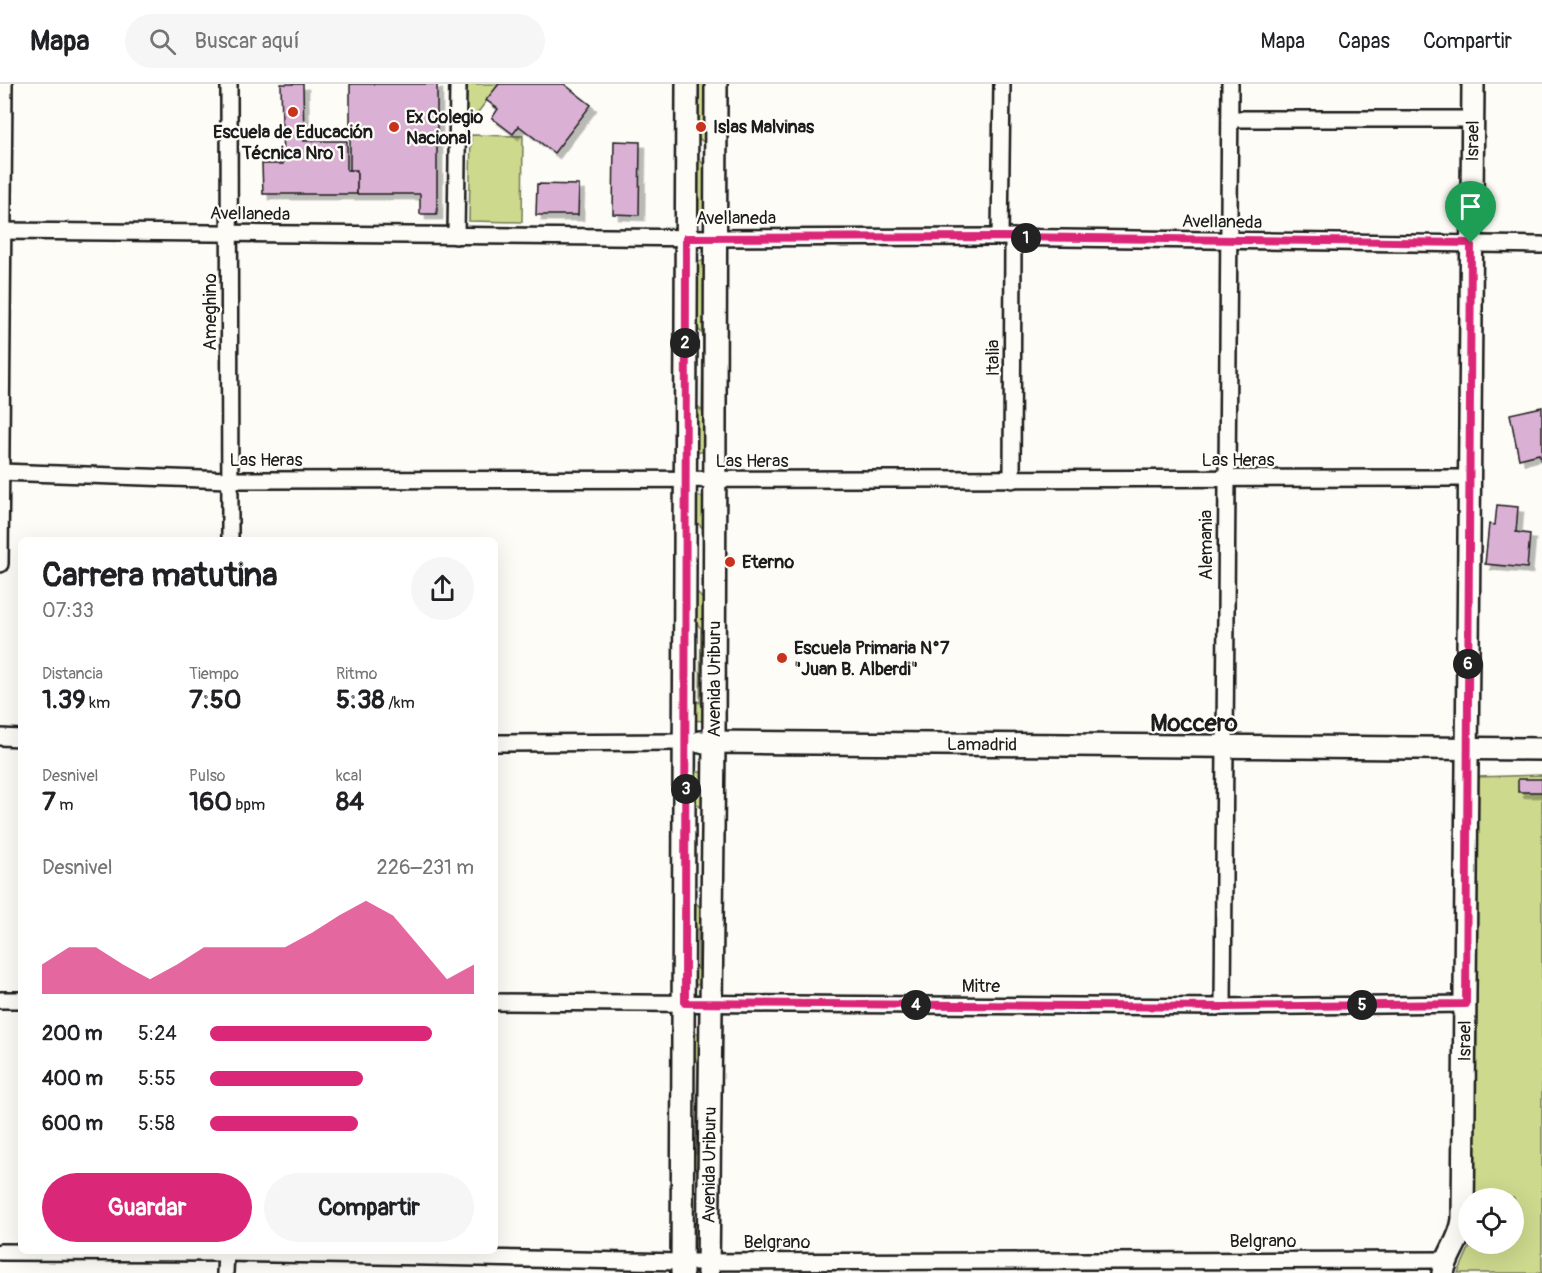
<!DOCTYPE html>
<html lang="es">
<head>
<meta charset="utf-8">
<style>
  body { margin:0; font-family:Pangolin,sans-serif; background:#f6f6f6; color:#202124; height:100vh; display:flex; flex-direction:column; font-size:22px; white-space:nowrap }
  * { box-sizing:border-box; margin:0 }
  p { font-size:20px; color:#757577 }
  .icon { flex:none; width:33px; height:33px; fill:none; stroke:currentColor; stroke-width:2; stroke-linecap:round; stroke-linejoin:round }
  .map { position:relative; flex:1; overflow:hidden }
  .panel { position:absolute; left:18px; top:453px; width:480px; height:717px; display:flex; flex-direction:column; background:#fff; border-radius:9px; box-shadow:0 6px 24px #0002 }
  .panel>* { flex:none }
  .fabs { position:absolute; left:1458px; top:1104px; display:grid; gap:12px }
  .fabs a { display:grid; place-items:center; width:66px; height:66px; border-radius:50%; background:#fff; box-shadow:0 6px 24px #0002; font-size:30px }
  .pin { position:absolute; display:grid; place-items:center; width:51px; height:51px; color:#fff; margin:-62px -26px; border-radius:50% 50% 50% 0; rotate:-45deg; box-shadow:0 0 6px #0007 }
  .pin .icon { rotate:45deg }
  .km { position:absolute; width:30px; height:30px; margin:-15px; border-radius:50%; background:#222; color:#fff; font-size:16px; line-height:30px; text-align:center }
  .round { display:grid; place-items:center; flex:none; width:63px; height:63px; border-radius:32px; background:#f6f6f6 }
  .headline { display:flex; align-items:center; justify-content:space-between; height:102px; padding:0 24px }
  h1 { font-size:33px; font-weight:700; line-height:45px }
  .metrics { display:grid; grid-template-columns:repeat(3,1fr); gap:9px; height:102px; padding:6px 24px }
  .metrics div { display:grid; align-content:center }
  .metrics b { font-size:26px; font-weight:700 }
  .metrics small { font-size:16px; font-weight:400 }
  .metrics p { font-size:16px }
  .chart { height:168px; padding:12px 24px }
  .chart p { display:flex; justify-content:space-between }
  .chart svg { width:100%; height:108px; margin-top:6px; fill:#db2777; opacity:.7 }
  .action { display:flex; gap:12px; margin-top:auto; padding:12px 24px }
  .action a { flex:1; height:69px; border-radius:36px; background:#db2777; color:#fff; font-size:24px; font-weight:700; line-height:69px; text-align:center }
  .action a+a { background:#f6f6f6; color:#202124 }
  ul { padding:0 24px; list-style:none; font-size:20px }
  li { display:grid; grid-template-columns:96px 72px 1fr; align-items:center; height:45px }
  li i { height:15px; border-radius:8px; background:#db2777 }
  header { display:flex; align-items:center; gap:36px; box-sizing:border-box; height:84px; padding:0 30px; background:#fff; border-bottom:2px solid #e0e0e0 }
  header strong { font-size:28px }
  nav { display:flex; gap:33px; margin-inline-start:auto; font-size:21px }
  .search { width:420px; height:54px; background:#f6f6f6; display:flex; align-items:center; gap:15px; box-sizing:border-box; padding:0 21px; border-radius:33px; color:#757577; font-size:22px }
  .map>svg:first-child { display:block }
  .green { fill:#cdd98d; stroke:#747a54; stroke-width:1.5 }
  .building { fill:#dbb0d5; stroke:#1c1c1c; stroke-width:1.5; filter:url(#shadow) }
  .lines { fill:none; stroke-linecap:round; stroke-linejoin:round }
  .street-casing { stroke:#1c1c1c; stroke-width:20 }
  .secondary-casing { stroke:#1c1c1c; stroke-width:26 }
  .street { stroke:#fdfcf7; stroke-width:15 }
  .secondary { stroke:#fdfcf7; stroke-width:21 }
  .route-casing { stroke:#fff; stroke-width:12 }
  .route { stroke:#db2777; stroke-width:8 }
  .poi-dot { fill:#c8321e; stroke:#fdfcf7; stroke-width:2 }
  .labels { text-anchor:middle; dominant-baseline:central; stroke-width:4.5; stroke-linejoin:round; paint-order:stroke }
  .poi-label { font-size:18px; font-weight:bold; fill:#1c1c1c; stroke:#fdfcf7; text-anchor:start }
  .street-label { font-size:18px; fill:#1c1c1c; stroke:#fdfcf7 }
  .district-label { font-size:24px; font-weight:bold; fill:#1c1c1c; stroke:#fdfcf7 }
</style>
</head>
<body>
<header>
<strong>Mapa</strong>
<div class="search"><svg class="icon" aria-label="search" viewBox="0 0 24 24"><circle cx="10" cy="10" r="6"/><path d="M15 15l6 6"/></svg>Buscar aquí</div>
<nav><a>Mapa</a><a>Capas</a><a>Compartir</a></nav>
</header>
<div class="map">
<svg width="1542" height="1189" viewBox="0 0 1542 1189">
  <defs>
    <filter id="shadow"><feDropShadow dx="5.5" dy="5.5" stdDeviation="0" flood-color="#0004"/></filter>
  </defs>
  <rect width="100%" height="100%" fill="#fdfcf7"/>
  <filter id="ink" filterUnits="userSpaceOnUse"><feTurbulence type="fractalNoise" baseFrequency=".0167" numOctaves="2"/><feDisplacementMap in="SourceGraphic" scale="12" xChannelSelector="R" yChannelSelector="G"/><feConvolveMatrix kernelMatrix="1 2 1 2 8 2 1 2 1" color-interpolation-filters="sRGB"/></filter>
  <g filter="url(#ink)">
    <g class="green">
      <polygon points="467,0 499,0 476,31 469,33 465,30"/>
      <polygon points="694,0 707,0 708,62 694,50"/>
      <polygon points="471,51 523,52 522,138 469,137"/>
      <polygon points="694,70 708,85 708,132 693,131"/>
      <polygon points="693,177 707,177 706,368 692,368 692,317 702,327 703,251 693,238"/>
      <polygon points="692,412 706,413 705,446 696,438 695,507 705,517 704,637 690,636 690,613 700,619 701,544 691,534"/>
      <polygon points="690,688 704,688 703,725 694,718 692,815 702,825 702,901 689,900 689,876 698,885 698,845 689,837"/>
      <polygon points="1542,691 1542,1189 1458,1189 1471,1160 1514,1160 1514,1114 1473,1114 1477,693"/>
      <polygon points="688,948 702,950 700,1089 691,1080 690,1135 700,1144 700,1154 687,1153 688,1063 696,1070 698,977 688,967"/>
    </g>
    <g class="building">
      <polygon points="281,0 303,0 304,57 347,57 347,86 357,86 357,110 263,110 262,80 283,80"/>
      <polygon points="350,0 437,0 437,130 420,130 420,110 357,110 357,86 350,86"/>
      <polygon points="499,0 564,0 591,21 554,69 519,42 513,50 492,34 498,25 486,16"/>
      <polygon points="614,57 640,58 639,131 613,130"/>
      <polygon points="537,100 579,101 578,131 536,131"/>
      <polygon points="1542,323 1542,378 1539,370 1519,375 1510,330"/>
      <polygon points="1497,421 1518,423 1516,448 1530,450 1527,484 1485,480 1489,440 1495,441"/>
      <rect x="1518" y="695" width="24" height="13"/>
    </g>
    <g class="lines">
      <defs>
        <g id="street">
          <polyline points="229,0 230,456"/>
          <polyline points="1230,35 1473,35"/>
          <polyline points="0,147 715,154 1000,153 1542,161"/>
          <polyline points="456,152 458,0"/>
          <polyline points="1000,153 1002,0"/>
          <polyline points="0,388 230,396 1468,394"/>
          <polyline points="1012,396 1013,153"/>
          <polyline points="0,480 4,0"/>
          <polyline points="0,653 21,654"/>
          <polyline points="495,659 686,658"/>
          <polyline points="0,916 21,916"/>
          <polyline points="495,918 1223,923 1466,920"/>
          <polyline points="1223,923 1230,0"/>
          <polyline points="0,1168 226,1169 682,1178 1446,1176"/>
          <polyline points="225,1189 226,1167"/>
        </g>
        <g id="secondary">
          <path id="s1" d="M700,658L1542,665"/>
          <polyline points="682,1189 687,0"/>
          <path id="s2" d="M708,1189L714,659L716,0"/>
          <path id="s3" d="M1443,1189C1447,1169 1461,1156 1463,1135L1473,0"/>
        </g>
      </defs>
      <use href="#street" class="street-casing"/>
      <use href="#secondary" class="secondary-casing"/>
      <use href="#street" class="street"/>
      <use href="#secondary" class="secondary"/>
    </g>
  </g>
  <g class="lines" filter="url(#ink)">
    <defs>
      <polygon id="route" points="1000,153 1471,159 1466,920 1223,923 685,919 686,154"/>
    </defs>
    <use href="#route" class="route-casing"/>
    <use href="#route" class="route"/>
  </g>
  <g class="poi-dot">
    <circle cx="293" cy="28" r="6"/>
    <circle cx="394" cy="43" r="6"/>
    <circle cx="701" cy="43" r="6"/>
    <circle cx="730" cy="478" r="6"/>
    <circle cx="782" cy="574" r="6"/>
  </g>
  <g class="labels">
    <g class="poi-label">
      <text x="406" y="33">Ex Colegio<tspan x="406" dy="21">Nacional</tspan></text>
      <text x="713" y="43">Islas Malvinas</text>
      <text x="293" y="48" text-anchor="middle">Escuela de Educación<tspan x="293" dy="21">Técnica Nro 1</tspan></text>
      <text x="742" y="478">Eterno</text>
      <text x="794" y="564">Escuela Primaria N°7<tspan x="794" dy="21">"Juan B. Alberdi"</tspan></text>
    </g>
    <g class="street-label">
      <text stroke="none"><textPath href="#s3" startOffset="1136">Israel</textPath></text>
      <text transform="translate(250 130) rotate(1)">Avellaneda</text>
      <text x="736" y="134">Avellaneda</text>
      <text transform="translate(1222 138) rotate(1)">Avellaneda</text>
      <text transform="translate(210 228) rotate(-90)">Ameghino</text>
      <text transform="translate(993 274) rotate(-90)">Italia</text>
      <text x="266" y="376">Las Heras</text>
      <text x="1238" y="376">Las Heras</text>
      <text x="752" y="377">Las Heras</text>
      <text transform="translate(1206 461) rotate(-90)">Alemania</text>
      <text stroke="none"><textPath href="#s2" startOffset="594">Avenida Uriburu</textPath></text>
      <text stroke="none"><textPath href="#s1" startOffset="282">Lamadrid</textPath></text>
      <text x="981" y="902">Mitre</text>
      <text stroke="none"><textPath href="#s3" startOffset="236">Israel</textPath></text>
      <text stroke="none"><textPath href="#s2" startOffset="108">Avenida Uriburu</textPath></text>
      <text x="1263" y="1157">Belgrano</text>
      <text x="777" y="1158">Belgrano</text>
    </g>
    <g class="district-label">
      <text x="1194" y="639">Moccero</text>
    </g>
  </g>
</svg>
<div class="fabs">
<a><svg class="icon" aria-label="locate" viewBox="0 0 24 24"><circle cx="12" cy="12" r="6"/><path d="M12 2v4M12 18v4M2 12h4M18 12h4"/></svg></a>
</div>
<div class="pin" style="left:1471px;top:159px;background:#1e9e55"><svg class="icon" aria-label="arrive" viewBox="0 0 24 24"><path d="M6 21V4h12l-3 4 3 4H6"/></svg></div>
<b class="km" style="left:1026px;top:154px">1</b>
<b class="km" style="left:685px;top:259px">2</b>
<b class="km" style="left:686px;top:705px">3</b>
<b class="km" style="left:916px;top:921px">4</b>
<b class="km" style="left:1362px;top:921px">5</b>
<b class="km" style="left:1468px;top:580px">6</b>
<section class="panel">
<div class="headline"><div><h1>Carrera matutina</h1><p>07:33</p></div><a class="round"><svg class="icon" aria-label="share" viewBox="0 0 24 24"><path d="M12 15V3M7 8l5-5 5 5M5 13v7h14v-7"/></svg></a></div>
<div class="metrics">
<div><p>Distancia</p><b>1.39<small> km</small></b></div>
<div><p>Tiempo</p><b>7:50</b></div>
<div><p>Ritmo</p><b>5:38<small> /km</small></b></div>
</div>
<div class="metrics">
<div><p>Desnivel</p><b>7<small> m</small></b></div>
<div><p>Pulso</p><b>160<small> bpm</small></b></div>
<div><p>kcal</p><b>84</b></div>
</div>
<div class="chart"><p><span>Desnivel</span>226–231 m</p>
<svg viewBox="0 0 160 44" preserveAspectRatio="none"><path d="M0 44V32L10 25L20 25L30 32L40 38L50 32L60 25L70 25L80 25L90 25L100 19L110 12L120 6L130 12L140 25L150 38L160 32V44z"/></svg>
</div>
<ul>
<li><b>200 m</b>5:24<i style="width:84%"></i></li>
<li><b>400 m</b>5:55<i style="width:58%"></i></li>
<li><b>600 m</b>5:58<i style="width:56%"></i></li>
</ul>
<div class="action"><a>Guardar</a><a>Compartir</a></div>
</section>
</div>
</body>
</html>
